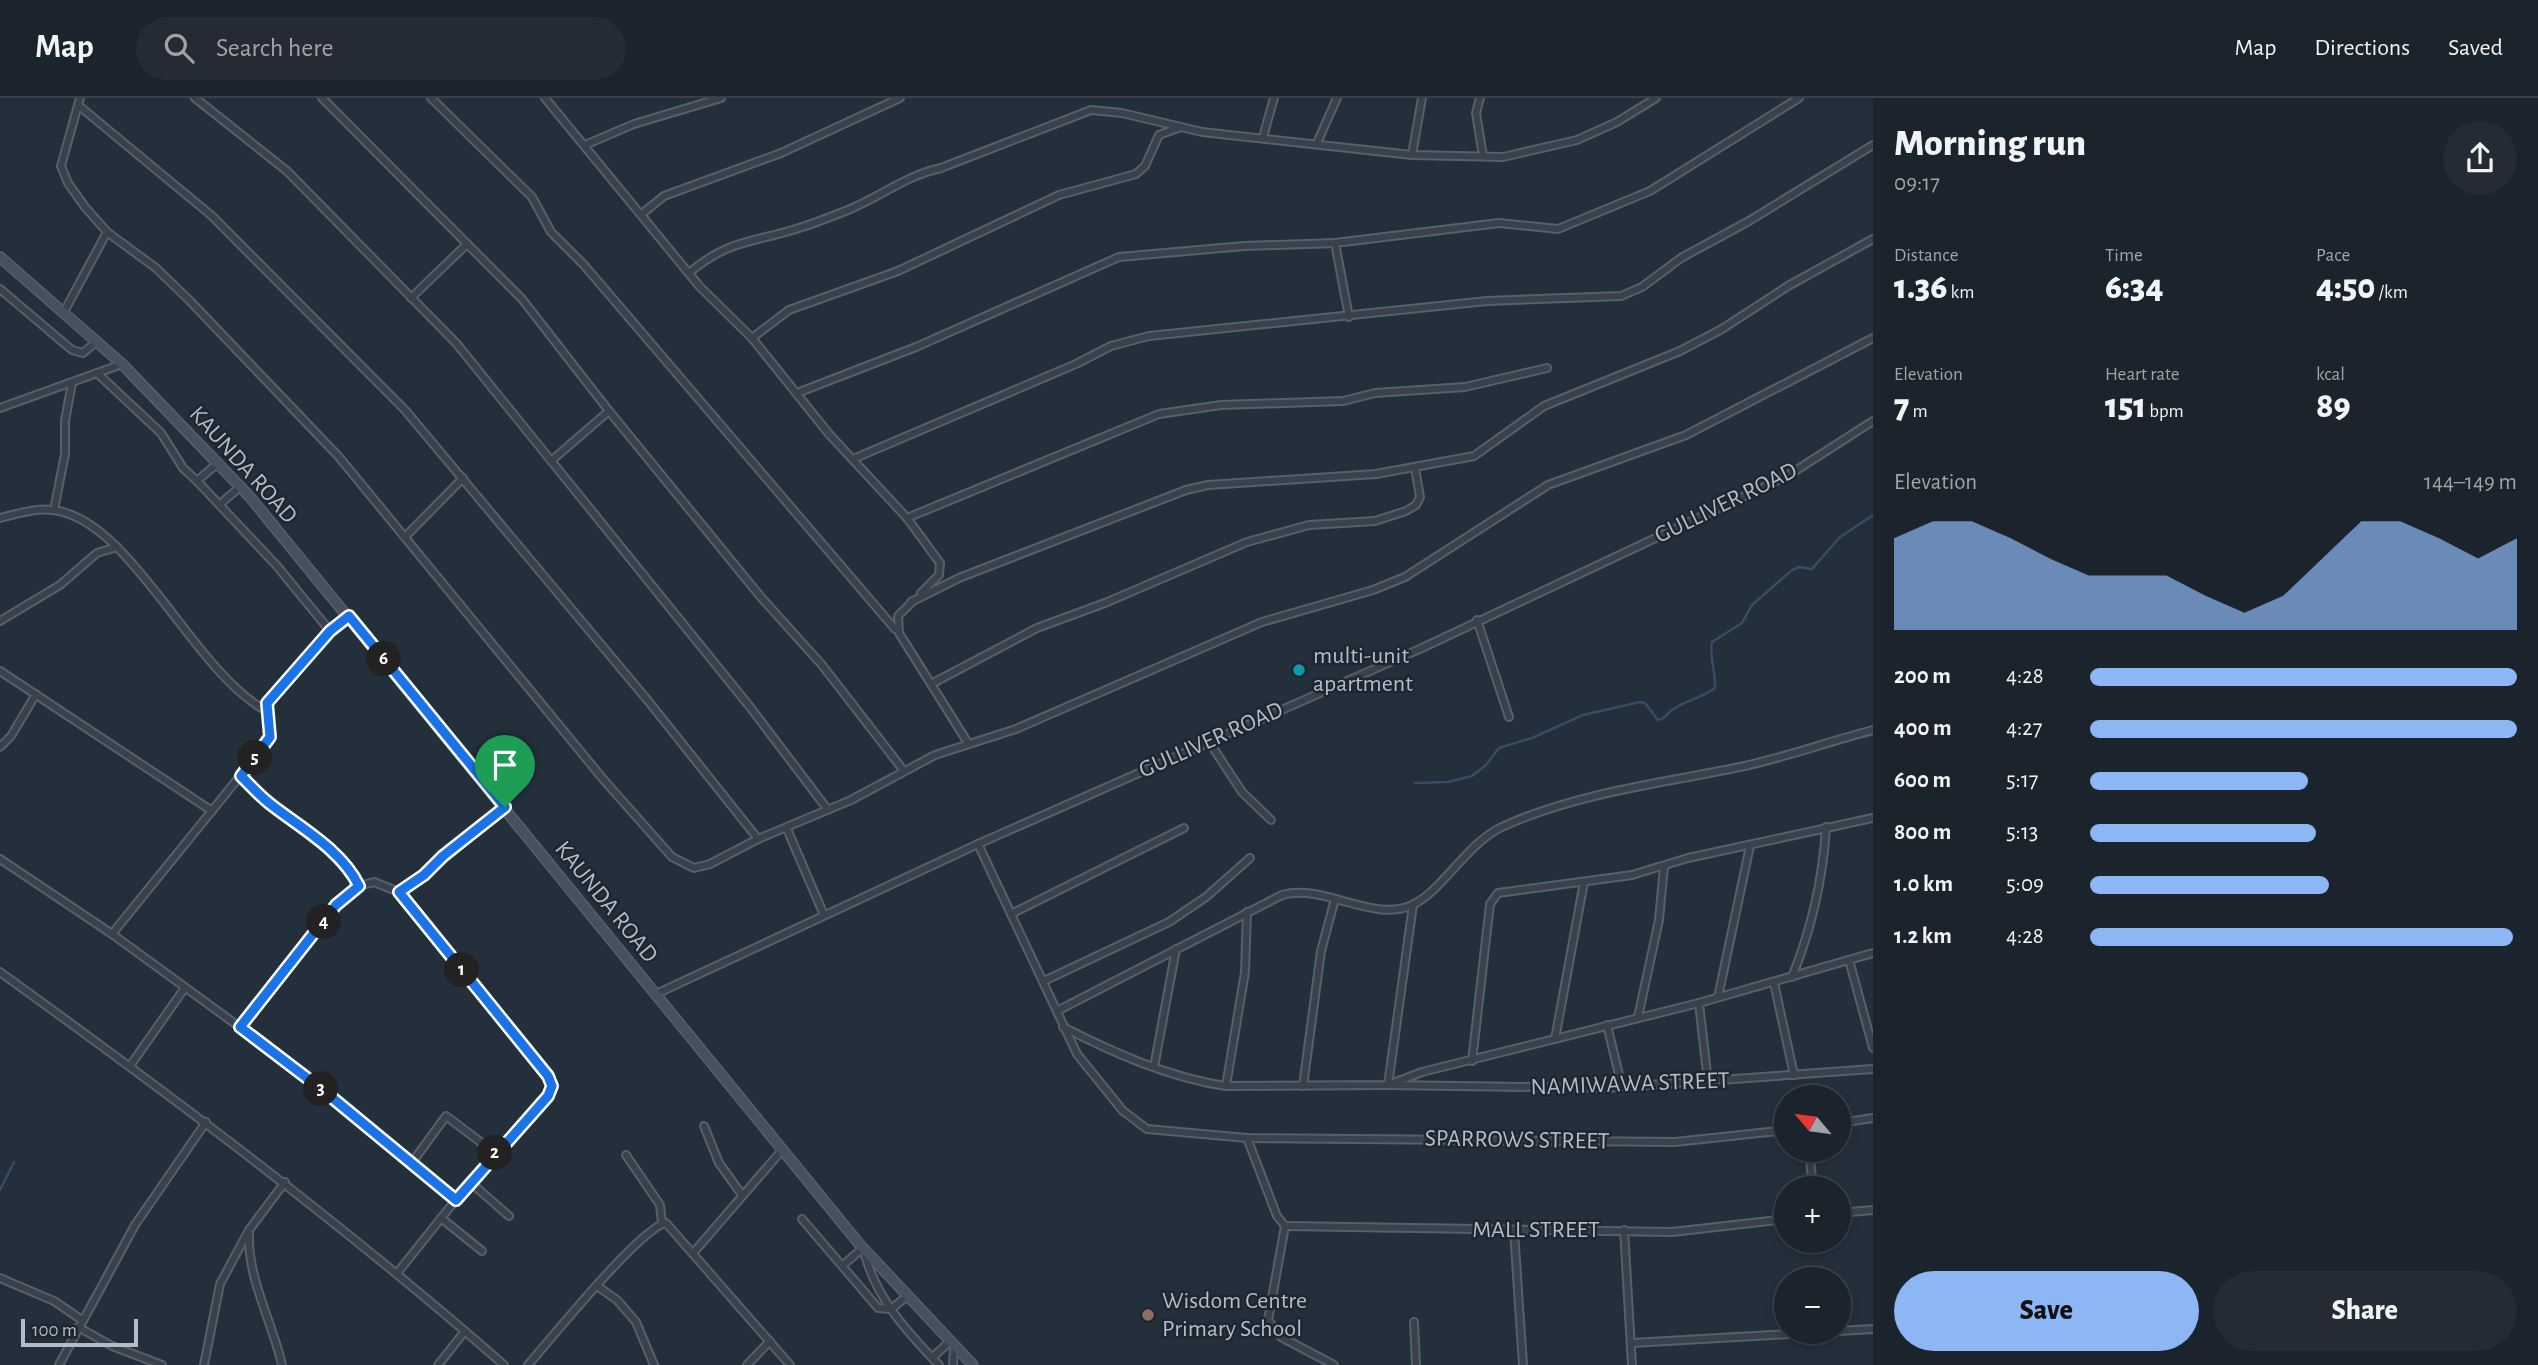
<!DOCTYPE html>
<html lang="en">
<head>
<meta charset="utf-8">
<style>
  body { margin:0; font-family:"Alegreya Sans",sans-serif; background:#242b35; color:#f1f3f6; height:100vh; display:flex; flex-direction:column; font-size:26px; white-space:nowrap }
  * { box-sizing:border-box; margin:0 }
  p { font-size:23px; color:#a0a4aa }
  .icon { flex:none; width:38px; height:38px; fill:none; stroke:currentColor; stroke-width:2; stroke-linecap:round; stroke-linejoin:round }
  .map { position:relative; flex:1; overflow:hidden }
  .drawer { display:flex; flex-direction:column; background:#1b232d; width:665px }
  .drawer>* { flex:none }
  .needle { width:46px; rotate:299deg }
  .controls { position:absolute; left:1774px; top:987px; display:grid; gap:14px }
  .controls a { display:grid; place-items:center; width:77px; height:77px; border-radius:50%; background:#1b232d; box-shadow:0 4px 10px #0003,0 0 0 2px #394049; font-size:35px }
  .scale { position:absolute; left:21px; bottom:18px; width:117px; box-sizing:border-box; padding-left:7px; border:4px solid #b4bcc8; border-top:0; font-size:19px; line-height:24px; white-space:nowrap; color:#b4bcc8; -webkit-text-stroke:5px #1d2631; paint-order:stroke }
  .pin { position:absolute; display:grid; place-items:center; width:60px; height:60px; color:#fff; margin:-72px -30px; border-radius:50% 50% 50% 0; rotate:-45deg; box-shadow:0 0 7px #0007 }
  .pin .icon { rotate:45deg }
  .km { position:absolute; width:35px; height:35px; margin:-18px; border-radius:50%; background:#222; color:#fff; font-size:19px; line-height:35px; text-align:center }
  .round { display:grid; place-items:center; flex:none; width:74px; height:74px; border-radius:37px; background:#242b35 }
  .summary { display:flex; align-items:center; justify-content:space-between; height:119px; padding:0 21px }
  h1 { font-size:38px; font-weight:800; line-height:52px }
  .figures { display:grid; grid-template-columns:repeat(3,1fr); gap:10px; height:119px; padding:7px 21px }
  .figures div { display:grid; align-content:center }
  .figures b { font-size:35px; font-weight:800 }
  .figures small { font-size:19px; font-weight:400 }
  .figures p { font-size:19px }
  .chart { height:196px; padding:14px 21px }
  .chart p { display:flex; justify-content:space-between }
  .chart svg { width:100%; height:126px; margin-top:7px; fill:#8cb7f4; opacity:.7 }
  .cta { display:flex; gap:14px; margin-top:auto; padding:14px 21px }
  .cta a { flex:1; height:80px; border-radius:42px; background:#8cb7f4; color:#111; font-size:28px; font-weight:800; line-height:80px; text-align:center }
  .cta a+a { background:#242b35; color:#f1f3f6 }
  ul { padding:0 21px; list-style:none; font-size:23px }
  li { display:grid; grid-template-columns:112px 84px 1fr; align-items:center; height:52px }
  li i { height:18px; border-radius:9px; background:#8cb7f4 }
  header { display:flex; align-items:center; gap:42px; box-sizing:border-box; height:98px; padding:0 35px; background:#1b232d; border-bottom:2px solid #394049 }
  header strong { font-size:33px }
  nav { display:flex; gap:38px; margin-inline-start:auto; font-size:24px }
  .search { width:490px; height:63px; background:#242b35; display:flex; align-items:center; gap:18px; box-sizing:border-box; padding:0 24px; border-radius:38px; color:#a0a4aa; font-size:26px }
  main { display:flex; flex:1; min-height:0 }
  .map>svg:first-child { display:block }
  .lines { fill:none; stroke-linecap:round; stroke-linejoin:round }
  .stream { stroke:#394b63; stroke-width:2.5 }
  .street-casing { stroke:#565f6a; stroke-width:10 }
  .secondary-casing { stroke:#565f6a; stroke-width:12 }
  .street { stroke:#38414c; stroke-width:6 }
  .secondary { stroke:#46505f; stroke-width:9 }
  .route-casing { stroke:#fff; stroke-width:14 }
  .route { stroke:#1a73e8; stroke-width:9 }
  .culture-dot { fill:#0f9aa8; stroke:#1d2631; stroke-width:2.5 }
  .education-dot { fill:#8d6e63; stroke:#1d2631; stroke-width:2.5 }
  .labels { text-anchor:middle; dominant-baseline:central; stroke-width:5; stroke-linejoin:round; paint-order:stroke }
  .street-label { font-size:24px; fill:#b4bcc8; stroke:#1d2631 }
  .poi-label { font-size:24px; fill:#b4bcc8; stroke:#1d2631; text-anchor:start }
</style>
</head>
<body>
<header>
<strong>Map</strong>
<div class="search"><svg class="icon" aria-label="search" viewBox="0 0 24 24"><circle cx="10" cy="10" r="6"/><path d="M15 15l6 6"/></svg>Search here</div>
<nav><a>Map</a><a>Directions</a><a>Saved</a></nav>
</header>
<main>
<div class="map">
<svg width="1873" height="1267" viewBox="0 0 1873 1267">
  <rect width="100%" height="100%" fill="#242f3c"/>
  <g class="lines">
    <g class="stream">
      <path d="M1415,685L1448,684L1472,678L1486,667L1499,650L1532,640L1583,617L1640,604L1645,605L1658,622C1666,620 1666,617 1672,612C1684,603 1702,600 1715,590C1716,574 1709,560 1712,544L1742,525L1752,507L1792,472L1799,469L1812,471L1840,439L1873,417"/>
      <polyline points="0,1092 14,1064"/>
    </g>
    <defs>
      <g id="street">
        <polyline points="80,0 61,68 68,85 85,109 107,134 156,170 190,203 339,359 603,681 672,759 694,770 710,766 758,741 851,702 935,657 1016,631 1262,524 1373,492 1405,479 1548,387 1686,337 1873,240"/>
        <polyline points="195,0 287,73 456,245 750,609 828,712"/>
        <polyline points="322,0 522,201 609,313 760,498 822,567 904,673"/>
        <polyline points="431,0 532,99 551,134 584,167 895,531"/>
        <polyline points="545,0 700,189 752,240 829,336 907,420 940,465 939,477 921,495"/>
        <polyline points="1480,0 1476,15 1483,58"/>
        <polyline points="78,7 212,118 405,312 649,604 758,741"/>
        <polyline points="1263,39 1274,0"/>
        <polyline points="1317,45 1337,0"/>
        <polyline points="585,47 634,26 721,0"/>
        <polyline points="1412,57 1422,0"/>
        <polyline points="643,115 664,98 781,55 900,0"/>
        <polyline points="1335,145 1349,219"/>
        <path d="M689,175C730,140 755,145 802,129C818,124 833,118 848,112C880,99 907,77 941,70L1091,12L1122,15L1202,34L1412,57L1503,59L1577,42L1617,24L1656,0"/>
        <polyline points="0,191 72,252 83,255 97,243"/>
        <polyline points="411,200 467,146"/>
        <polyline points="65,212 107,134"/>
        <polyline points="752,240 789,212 898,173 1059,97 1136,76 1145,68 1159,37 1178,30"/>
        <polyline points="97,275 161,335 183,370 197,383 218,365"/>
        <polyline points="797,295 916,249 1119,159 1244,148 1335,145 1499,125 1558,131 1650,93 1799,0"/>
        <polyline points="0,310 122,266"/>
        <polyline points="853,361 1076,266 1111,248 1149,238 1487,203 1621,198 1642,189 1681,160 1749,123 1873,47"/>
        <polyline points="551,363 609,313"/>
        <polyline points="197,383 277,468 330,533"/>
        <polyline points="220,406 240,389"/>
        <polyline points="54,412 65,356 65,323 72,285"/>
        <path d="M0,420C17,416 35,410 53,412C131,421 192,572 265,612"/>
        <polyline points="907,420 1159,316 1221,307 1343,303 1375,295 1465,289 1547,270"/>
        <polyline points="406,438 463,380"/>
        <polyline points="913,503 898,518 899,535 968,645"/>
        <polyline points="911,504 959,480 1186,392 1208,387 1376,376 1474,358 1544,308 1680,253 1722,231 1788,188 1873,141"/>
        <polyline points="1477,522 1509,619"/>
        <polyline points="0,523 60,487 97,455 117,449"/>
        <polyline points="0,573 212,713"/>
        <polyline points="933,585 1037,530 1105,505 1247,444 1309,427 1375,423 1406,413 1416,407 1420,399 1415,370"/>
        <polyline points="1208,642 1242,694 1271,722"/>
        <polyline points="0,649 11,638 36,596"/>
        <path d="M241,678C250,687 259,697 269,705C299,729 341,751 359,788"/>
        <polyline points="787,731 824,817"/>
        <polyline points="978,746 1077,956 1123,1013 1147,1031 1247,1040 1675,1044 1787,1032"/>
        <polyline points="0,761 112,836 267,949 455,1102"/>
        <polyline points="399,794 415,785 505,709"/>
        <polyline points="1413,807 1388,987 1607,990 1873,971"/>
        <polyline points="1011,816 1184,730"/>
        <path d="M112,836L266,646C274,630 260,615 271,599L330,533L349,518"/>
        <polyline points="1849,862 1873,950"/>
        <path d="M0,874C173,999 343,1126 504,1267"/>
        <path d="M1792,879C1811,832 1823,780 1826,729"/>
        <polyline points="1044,883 1169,824 1206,799 1250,760"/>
        <polyline points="1774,885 1794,977"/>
        <polyline points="656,896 978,746 1422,550 1766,388 1792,375 1873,323"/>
        <polyline points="1718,899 1750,748"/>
        <polyline points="1699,905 1708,984"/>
        <path d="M1057,913L1282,797C1323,785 1373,825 1412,807C1443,793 1467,744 1504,728C1578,695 1657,686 1735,670C1781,661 1827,644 1873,632"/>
        <polyline points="1638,919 1659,822 1664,769"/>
        <polyline points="1607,927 1622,989"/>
        <polyline points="240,929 346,797 359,788 374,784 399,794 548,978 552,988 548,998 470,1084 398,1174"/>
        <path d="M1063,929C1114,955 1170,980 1226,988L1388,987L1422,974L1699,905L1873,855"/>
        <polyline points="1555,941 1584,784"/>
        <polyline points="1472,963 1490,806 1498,795 1632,777 1688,760 1873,720"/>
        <polyline points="130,968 184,891"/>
        <polyline points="1154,969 1176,851"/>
        <polyline points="1226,988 1245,874 1247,814"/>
        <polyline points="1303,988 1321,853 1335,801"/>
        <polyline points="1839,1025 1873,1020"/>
        <polyline points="704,1028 719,1065 742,1097"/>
        <polyline points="1247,1040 1277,1118 1285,1128"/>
        <polyline points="1809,1052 1813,1090"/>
        <polyline points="626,1057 660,1107 662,1125"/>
        <polyline points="411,1066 446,1018 495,1055"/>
        <polyline points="470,1084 509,1118"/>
        <polyline points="1839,1115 1873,1112"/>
        <polyline points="441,1120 482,1153"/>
        <polyline points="802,1121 878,1210 891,1211 906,1199"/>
        <polyline points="1285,1128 1672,1134 1787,1121"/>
        <polyline points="1285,1128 1268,1222 1281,1239 1334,1267"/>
        <polyline points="1624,1132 1632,1267"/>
        <polyline points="1514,1133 1523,1267"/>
        <path d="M249,1134C247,1180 272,1223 282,1267"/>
        <path d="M864,1153C875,1199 907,1234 939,1267"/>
        <polyline points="694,1154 783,1051"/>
        <polyline points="843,1167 863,1150"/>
        <polyline points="0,1180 54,1203 82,1222"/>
        <polyline points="597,1188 617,1202 636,1224 654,1267"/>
        <polyline points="1414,1224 1416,1267"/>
        <polyline points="78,1229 112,1248 162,1267"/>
        <polyline points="1839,1233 1873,1231"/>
        <polyline points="1632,1245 1824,1234"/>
        <polyline points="932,1260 949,1244"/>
        <polyline points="59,1267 135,1127 206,1024"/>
        <polyline points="204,1267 220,1186 249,1132 285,1084"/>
        <polyline points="438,1267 465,1233"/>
        <path d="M528,1267C550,1242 641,1129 666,1125L790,1267"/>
        <polyline points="747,1267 770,1243"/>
        <polyline points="953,1267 954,1249"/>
      </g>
      <polyline id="secondary" points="0,159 122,266 250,399 861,1148 973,1267"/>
    </defs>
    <use href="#street" class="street-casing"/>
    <use href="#secondary" class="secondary-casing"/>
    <use href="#street" class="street"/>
    <use href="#secondary" class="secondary"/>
  </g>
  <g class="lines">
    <defs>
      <path id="route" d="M349,518L505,709L443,758L424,777L399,794L548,978L552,988L548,998L456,1102L324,993L240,929L336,807L359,788C341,751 299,729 269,705C259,697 250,687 241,678L270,639L267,605L330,533Z"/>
    </defs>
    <use href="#route" class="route-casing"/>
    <use href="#route" class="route"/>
  </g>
  <circle class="culture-dot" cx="1299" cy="572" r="7"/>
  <circle class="education-dot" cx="1148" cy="1217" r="7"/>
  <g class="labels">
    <g class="street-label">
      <text transform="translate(243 367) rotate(48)">KAUNDA ROAD</text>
      <text transform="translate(1726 405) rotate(-26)">GULLIVER ROAD</text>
      <text transform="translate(1211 642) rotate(-24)">GULLIVER ROAD</text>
      <text transform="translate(606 804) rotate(51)">KAUNDA ROAD</text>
      <text transform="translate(1630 986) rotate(-2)">NAMIWAWA STREET</text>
      <text transform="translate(1517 1042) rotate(1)">SPARROWS STREET</text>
      <text x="1536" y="1132">MALL STREET</text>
    </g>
    <g class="poi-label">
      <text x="1313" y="558">multi-unit<tspan x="1313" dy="28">apartment</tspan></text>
      <text x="1162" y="1203">Wisdom Centre<tspan x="1162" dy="28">Primary School</tspan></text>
    </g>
  </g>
</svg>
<div class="controls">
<a><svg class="needle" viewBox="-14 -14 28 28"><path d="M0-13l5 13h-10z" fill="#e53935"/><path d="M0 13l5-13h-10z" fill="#a0a4aa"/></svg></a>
<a>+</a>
<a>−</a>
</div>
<div class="scale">100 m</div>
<div class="pin" style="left:505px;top:709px;background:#1e9e55"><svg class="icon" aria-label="arrive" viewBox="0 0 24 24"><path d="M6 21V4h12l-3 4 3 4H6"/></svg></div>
<b class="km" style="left:462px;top:872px">1</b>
<b class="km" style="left:495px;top:1055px">2</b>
<b class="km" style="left:321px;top:991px">3</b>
<b class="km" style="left:324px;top:824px">4</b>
<b class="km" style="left:255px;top:660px">5</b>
<b class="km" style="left:384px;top:561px">6</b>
</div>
<section class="drawer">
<div class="summary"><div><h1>Morning run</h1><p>09:17</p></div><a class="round"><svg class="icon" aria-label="share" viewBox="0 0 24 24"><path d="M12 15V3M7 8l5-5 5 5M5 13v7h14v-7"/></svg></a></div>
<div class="figures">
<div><p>Distance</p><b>1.36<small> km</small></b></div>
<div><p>Time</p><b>6:34</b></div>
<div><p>Pace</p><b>4:50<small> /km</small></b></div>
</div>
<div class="figures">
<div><p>Elevation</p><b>7<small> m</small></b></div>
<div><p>Heart rate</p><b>151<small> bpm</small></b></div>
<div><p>kcal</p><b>89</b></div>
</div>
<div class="chart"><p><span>Elevation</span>144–149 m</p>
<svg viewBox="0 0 160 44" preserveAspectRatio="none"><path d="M0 44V12L10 6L20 6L30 12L40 19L50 25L60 25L70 25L80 32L90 38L100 32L110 19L120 6L130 6L140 12L150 19L160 12V44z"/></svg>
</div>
<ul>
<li><b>200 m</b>4:28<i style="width:100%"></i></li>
<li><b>400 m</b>4:27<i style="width:100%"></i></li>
<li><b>600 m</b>5:17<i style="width:51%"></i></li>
<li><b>800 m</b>5:13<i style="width:53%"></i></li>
<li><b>1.0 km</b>5:09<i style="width:56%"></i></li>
<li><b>1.2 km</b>4:28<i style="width:99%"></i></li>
</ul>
<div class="cta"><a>Save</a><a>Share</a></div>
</section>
</main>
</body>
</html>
